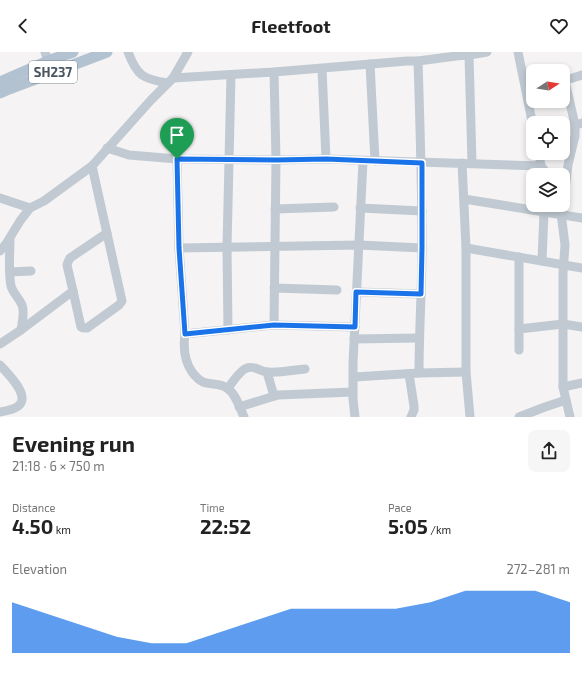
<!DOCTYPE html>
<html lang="en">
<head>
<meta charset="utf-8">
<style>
  body { margin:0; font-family:"Exo 2",sans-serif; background:#f6f6f6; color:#222; height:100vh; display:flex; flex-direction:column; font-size:15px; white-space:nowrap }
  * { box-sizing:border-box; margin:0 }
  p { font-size:13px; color:#767676 }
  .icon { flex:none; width:22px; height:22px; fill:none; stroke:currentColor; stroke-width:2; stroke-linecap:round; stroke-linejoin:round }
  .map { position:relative; height:365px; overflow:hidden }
  .sheet { display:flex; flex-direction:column; background:#fff; flex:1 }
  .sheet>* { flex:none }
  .needle { width:26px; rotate:78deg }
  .tools { position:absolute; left:526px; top:12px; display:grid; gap:8px }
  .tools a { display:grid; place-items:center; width:44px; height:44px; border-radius:8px; background:#fff; box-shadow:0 2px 6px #0003; font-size:20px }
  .pin { position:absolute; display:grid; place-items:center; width:34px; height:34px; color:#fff; margin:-41px -17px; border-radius:50% 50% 50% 0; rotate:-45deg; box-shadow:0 0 4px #0007 }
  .pin .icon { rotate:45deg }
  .round { display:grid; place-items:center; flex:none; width:42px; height:42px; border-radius:8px; background:#f6f6f6 }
  .headline { display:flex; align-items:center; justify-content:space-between; height:68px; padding:0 12px }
  h1 { font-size:22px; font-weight:700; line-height:30px }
  .figures { display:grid; grid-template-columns:repeat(3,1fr); gap:6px; height:68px; padding:4px 12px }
  .figures div { display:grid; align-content:center }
  .figures b { font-size:20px; font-weight:700 }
  .figures small { font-size:11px; font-weight:400 }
  .figures p { font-size:11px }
  .chart { height:112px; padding:8px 12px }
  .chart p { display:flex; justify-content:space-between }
  .chart svg { width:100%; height:72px; margin-top:4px; fill:#1a73e8; opacity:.7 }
  header { display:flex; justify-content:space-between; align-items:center; height:52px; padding:0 12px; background:#fff; font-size:18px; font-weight:700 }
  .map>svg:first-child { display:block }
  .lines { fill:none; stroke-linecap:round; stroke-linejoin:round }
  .minor { stroke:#c1cad2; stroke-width:9 }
  .major { stroke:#b3c2d1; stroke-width:11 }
  .route-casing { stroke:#fff; stroke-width:8 }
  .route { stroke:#1a73e8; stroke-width:5 }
  .labels { text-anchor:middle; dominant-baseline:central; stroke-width:3.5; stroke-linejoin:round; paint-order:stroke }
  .shield { fill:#fff; stroke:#808990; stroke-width:1 }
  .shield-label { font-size:13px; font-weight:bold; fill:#4a5661 }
</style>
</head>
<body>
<header><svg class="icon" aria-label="back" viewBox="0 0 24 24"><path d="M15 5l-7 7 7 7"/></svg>Fleetfoot<svg class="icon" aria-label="heart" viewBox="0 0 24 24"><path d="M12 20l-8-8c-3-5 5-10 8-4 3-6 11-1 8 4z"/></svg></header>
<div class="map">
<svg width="582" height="365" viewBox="0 0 582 365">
  <rect width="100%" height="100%" fill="#f5f3f3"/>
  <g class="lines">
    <g class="minor">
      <polyline points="45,0 48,9"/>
      <path d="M128,0C137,24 143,27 168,31"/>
      <polyline points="518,0 533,74"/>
      <polyline points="469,3 472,111"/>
      <path d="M418,9C420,71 422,132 422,194C422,236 419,279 419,321"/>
      <polyline points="370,12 375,109"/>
      <polyline points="322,17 326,107"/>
      <polyline points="173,26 274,20 407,9 418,9 456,4 469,3 487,0"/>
      <polyline points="563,29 582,23"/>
      <polyline points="565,29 575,73 582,71"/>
      <polyline points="107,96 129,103 177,107 276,108 326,107 541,114"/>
      <polyline points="539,101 541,114 548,123"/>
      <path d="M177,107L179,196L185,282C183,296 184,308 192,320C195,324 199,328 203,330C211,333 220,331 227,336C236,342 240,356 244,365"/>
      <polyline points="462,111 466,196 466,320 470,365"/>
      <polyline points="0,146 30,156"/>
      <polyline points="464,147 582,166"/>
      <polyline points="563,148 564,145 568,113 575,84 575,73"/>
      <polyline points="560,153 565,193 563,221 563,335 570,365"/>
      <polyline points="360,156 422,159"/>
      <polyline points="275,157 334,155"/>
      <path d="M10,187C10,202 8,219 11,234C13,241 19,246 22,253C25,260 22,271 21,278"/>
      <polyline points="179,196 359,193 422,196"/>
      <polyline points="466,196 582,216"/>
      <polyline points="0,199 6,192 20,169 30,156 44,149 92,114 151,48 173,26 188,0"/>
      <polyline points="519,205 519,298"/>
      <polyline points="542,209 544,160"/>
      <polyline points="10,220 31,219"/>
      <polyline points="274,236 337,238"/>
      <polyline points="73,239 81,275 83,276 87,276 119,253 122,249 92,114"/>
      <polyline points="357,240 421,242"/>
      <polyline points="274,273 276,108 274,20"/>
      <polyline points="519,277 563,272 582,275"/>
      <polyline points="228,278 227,195 231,23"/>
      <polyline points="185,282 274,273 355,275"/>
      <polyline points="354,287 419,286"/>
      <polyline points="0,292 21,278 73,239 67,213 68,210 70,206 107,181"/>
      <path d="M0,313C7,321 35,347 15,356C11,358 5,359 0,360"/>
      <polyline points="267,320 274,344"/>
      <polyline points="409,322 414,354 414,358 411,365"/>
      <polyline points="354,325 419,321 466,320"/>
      <polyline points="563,335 582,331"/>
      <path d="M228,336C232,331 240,318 247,316C254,313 261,320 268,320C279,321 294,318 305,317"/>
      <polyline points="239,355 278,343 353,340"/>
      <polyline points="355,365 353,347 353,311 363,109"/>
      <polyline points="519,365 545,355 566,348"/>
    </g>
    <g class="major">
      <polyline points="0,30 48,9 73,0"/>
      <polyline points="0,41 9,37 107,0"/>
    </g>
  </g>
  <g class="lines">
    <defs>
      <polygon id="route" points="177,107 276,108 326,107 422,111 422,196 421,242 356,240 355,275 274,273 185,282 179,196"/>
    </defs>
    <use href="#route" class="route-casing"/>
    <use href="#route" class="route"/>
  </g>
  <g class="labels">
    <rect class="shield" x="29" y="9" width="48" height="22" rx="3"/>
    <g class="shield-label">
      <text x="53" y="20">SH237</text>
    </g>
  </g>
</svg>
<div class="tools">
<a><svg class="needle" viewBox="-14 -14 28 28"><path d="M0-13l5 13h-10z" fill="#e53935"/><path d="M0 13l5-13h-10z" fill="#767676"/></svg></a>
<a><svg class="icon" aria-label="locate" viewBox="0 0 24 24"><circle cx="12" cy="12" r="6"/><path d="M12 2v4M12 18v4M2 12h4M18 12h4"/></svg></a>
<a><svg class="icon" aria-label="layers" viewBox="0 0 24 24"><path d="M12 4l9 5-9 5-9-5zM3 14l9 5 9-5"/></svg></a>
</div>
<div class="pin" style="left:177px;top:107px;background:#1e9e55"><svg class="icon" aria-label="arrive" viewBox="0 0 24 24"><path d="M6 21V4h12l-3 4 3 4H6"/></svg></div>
</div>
<section class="sheet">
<div class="headline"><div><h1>Evening run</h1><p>21:18 · 6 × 750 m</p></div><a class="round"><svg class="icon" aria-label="share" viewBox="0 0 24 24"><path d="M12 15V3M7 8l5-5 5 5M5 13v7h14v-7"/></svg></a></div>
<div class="figures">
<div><p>Distance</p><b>4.50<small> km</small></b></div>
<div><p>Time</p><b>22:52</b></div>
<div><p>Pace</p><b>5:05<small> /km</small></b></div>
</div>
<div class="chart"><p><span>Elevation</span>272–281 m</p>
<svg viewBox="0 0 160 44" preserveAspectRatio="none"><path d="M0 44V13L10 20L20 27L30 34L40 38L50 38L60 31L70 24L80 17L90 17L100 17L110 17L120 13L130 6L140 6L150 6L160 13V44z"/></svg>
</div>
</section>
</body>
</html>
